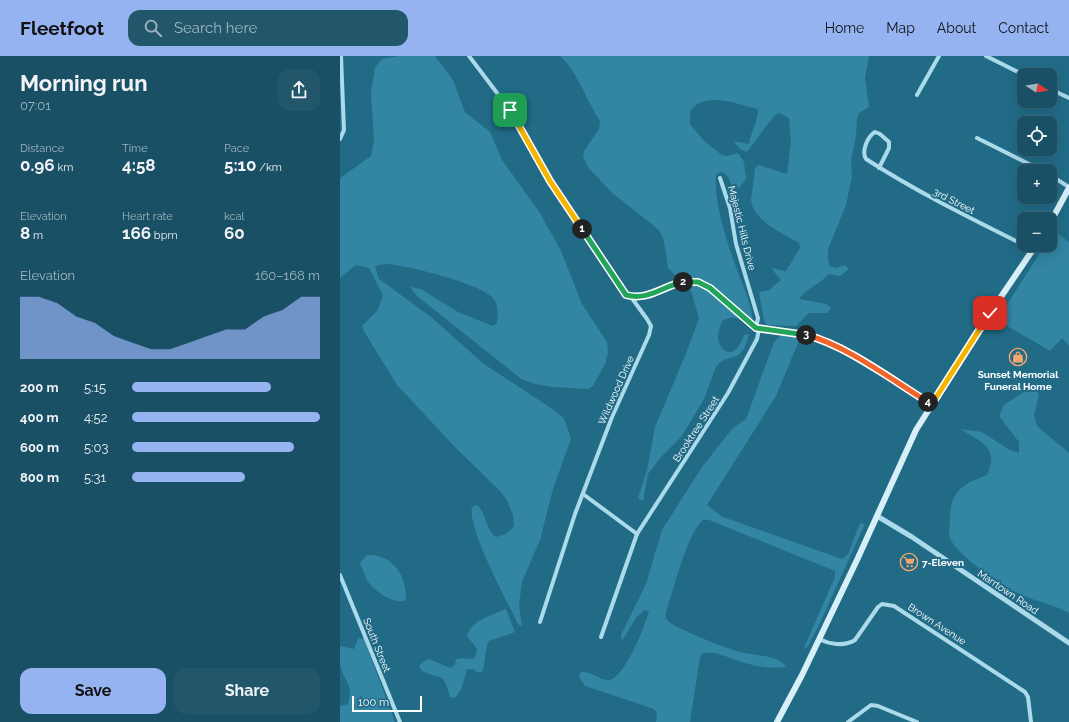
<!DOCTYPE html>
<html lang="en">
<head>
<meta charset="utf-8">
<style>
  body { margin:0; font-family:Raleway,sans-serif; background:#22576b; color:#f1f3f6; height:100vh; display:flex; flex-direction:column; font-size:15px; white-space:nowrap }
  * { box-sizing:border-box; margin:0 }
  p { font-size:13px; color:#9fb5bf }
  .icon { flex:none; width:22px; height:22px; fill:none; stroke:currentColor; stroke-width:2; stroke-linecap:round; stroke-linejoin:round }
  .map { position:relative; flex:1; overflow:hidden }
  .details { display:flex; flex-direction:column; background:#195065; width:340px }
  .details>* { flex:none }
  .needle { width:26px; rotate:102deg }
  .fabs { position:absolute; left:677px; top:12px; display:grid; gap:8px }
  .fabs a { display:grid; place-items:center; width:40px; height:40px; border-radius:8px; background:#195065; box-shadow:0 4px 16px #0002,0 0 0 1px #376779; font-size:20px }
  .scale { position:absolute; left:12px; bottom:10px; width:70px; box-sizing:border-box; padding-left:4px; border:2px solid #fff; border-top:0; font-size:11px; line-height:14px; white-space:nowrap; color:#fff; -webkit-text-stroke:3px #216b87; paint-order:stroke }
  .pin { position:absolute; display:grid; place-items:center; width:34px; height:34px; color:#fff; margin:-17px; border-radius:8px; box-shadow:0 2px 6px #0006 }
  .km { position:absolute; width:20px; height:20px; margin:-10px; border-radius:50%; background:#222; color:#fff; font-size:11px; line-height:20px; text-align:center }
  .round { display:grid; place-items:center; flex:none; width:42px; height:42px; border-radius:12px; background:#22576b }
  .summary { display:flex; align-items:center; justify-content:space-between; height:68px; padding:0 20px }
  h1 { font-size:22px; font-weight:700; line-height:30px }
  .metrics { display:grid; grid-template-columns:repeat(3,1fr); gap:6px; height:68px; padding:4px 20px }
  .metrics div { display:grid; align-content:center }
  .metrics b { font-size:17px; font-weight:700 }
  .metrics small { font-size:11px; font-weight:400 }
  .metrics p { font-size:11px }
  .chart { height:112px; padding:8px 20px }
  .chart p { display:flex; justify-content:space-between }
  .chart svg { width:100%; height:72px; margin-top:4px; fill:#95b2f1; opacity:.7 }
  .button { display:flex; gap:8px; margin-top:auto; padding:8px 20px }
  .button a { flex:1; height:46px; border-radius:12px; background:#95b2f1; color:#111; font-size:16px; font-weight:700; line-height:46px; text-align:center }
  .button a+a { background:#22576b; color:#f1f3f6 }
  ul { padding:0 20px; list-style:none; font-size:13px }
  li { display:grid; grid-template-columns:64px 48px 1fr; align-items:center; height:30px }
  li i { height:10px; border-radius:5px; background:#95b2f1 }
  header { display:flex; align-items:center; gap:24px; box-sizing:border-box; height:56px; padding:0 20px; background:#95b2f1; color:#111 }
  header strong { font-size:19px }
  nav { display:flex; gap:22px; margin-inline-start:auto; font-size:14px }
  .search { width:280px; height:36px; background:#22576b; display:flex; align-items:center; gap:10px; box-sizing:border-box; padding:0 14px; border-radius:12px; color:#9fb5bf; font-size:15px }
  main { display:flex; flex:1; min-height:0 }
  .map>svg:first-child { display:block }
  .green { fill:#3285a3 }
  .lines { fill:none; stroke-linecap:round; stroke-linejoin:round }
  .minor { stroke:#abdaea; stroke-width:4 }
  .tertiary { stroke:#abdaea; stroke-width:5 }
  .secondary { stroke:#d7eff8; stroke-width:6 }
  .split-1-casing { stroke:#fff; stroke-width:8 }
  .split-2-casing { stroke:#fff; stroke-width:8 }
  .split-3-casing { stroke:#fff; stroke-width:8 }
  .split-4-casing { stroke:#fff; stroke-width:8 }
  .split-5-casing { stroke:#fff; stroke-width:8 }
  .split-1 { stroke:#f5b400; stroke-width:5 }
  .split-2 { stroke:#22a559; stroke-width:5 }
  .split-3 { stroke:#22a559; stroke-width:5 }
  .split-4 { stroke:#f0652b; stroke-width:5 }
  .split-5 { stroke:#f5b400; stroke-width:5 }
  .labels { text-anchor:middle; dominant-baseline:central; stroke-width:4; stroke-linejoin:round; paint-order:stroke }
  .street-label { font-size:10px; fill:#fff; stroke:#216b87 }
  .poi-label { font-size:10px; font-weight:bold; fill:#fff; stroke:#216b87 }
</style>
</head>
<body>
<header>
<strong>Fleetfoot</strong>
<div class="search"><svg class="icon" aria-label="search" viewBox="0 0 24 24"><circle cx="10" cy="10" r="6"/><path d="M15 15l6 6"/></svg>Search here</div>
<nav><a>Home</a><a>Map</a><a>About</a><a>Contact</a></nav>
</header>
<main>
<section class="details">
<div class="summary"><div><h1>Morning run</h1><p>07:01</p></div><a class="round"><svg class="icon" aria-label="share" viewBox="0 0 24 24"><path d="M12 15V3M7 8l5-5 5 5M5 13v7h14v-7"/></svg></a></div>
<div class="metrics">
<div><p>Distance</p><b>0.96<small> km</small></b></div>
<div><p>Time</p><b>4:58</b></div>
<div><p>Pace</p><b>5:10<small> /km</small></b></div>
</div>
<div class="metrics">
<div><p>Elevation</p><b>8<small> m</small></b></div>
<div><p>Heart rate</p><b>166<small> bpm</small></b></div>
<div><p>kcal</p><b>60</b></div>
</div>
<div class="chart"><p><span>Elevation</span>160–168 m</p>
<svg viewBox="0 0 160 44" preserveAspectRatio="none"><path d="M0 44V6L10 6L20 10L30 18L40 22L50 30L60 34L70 38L80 38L90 34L100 30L110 26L120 26L130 18L140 14L150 6L160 6V44z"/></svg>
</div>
<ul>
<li><b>200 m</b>5:15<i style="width:74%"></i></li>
<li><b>400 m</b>4:52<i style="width:100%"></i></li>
<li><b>600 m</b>5:03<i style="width:86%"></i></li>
<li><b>800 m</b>5:31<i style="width:60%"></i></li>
</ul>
<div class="button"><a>Save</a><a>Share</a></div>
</section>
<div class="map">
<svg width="729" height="666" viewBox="0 0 729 666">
  <rect width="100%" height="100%" fill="#216b87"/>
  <g class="green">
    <path d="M59,0H95L113,24L125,56L150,76L162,104L200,157L221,195L242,248L267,286L268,297L265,308L253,330L248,333C225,331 201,333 180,322L77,240L70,231L81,233L118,256L153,270L157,267C158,257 159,249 152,241C140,228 66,209 48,208C44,208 39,209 35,210L39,223L91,261L144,308L214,354L224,362L231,383L213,433L200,484L182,526L179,549L182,571L178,568C167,545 127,472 132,451L137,449C147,458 146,475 156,481L166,478L174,470L173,459L167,444L160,435L115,391L57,329L25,277L22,270L37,255L43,240L29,212L16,209L1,221L0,224V122L31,100L34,84L31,37L35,11L42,3Z"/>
    <path d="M220,0H529L525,22L529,51L519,57L517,63L516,80L511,104L512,120L506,149L488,193V204L490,210L495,212L505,209L509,213L500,220L489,218C480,228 467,232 459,243L486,248L491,252L487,257H469L456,270L427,269L424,265L419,236L429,234L441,224L431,212L446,215L460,192L459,187C443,177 414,166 411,144L415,112L419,109L447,118L451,86L449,62L439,57L434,60L407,96L401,94L393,85L409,88C411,75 418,66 418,53C401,49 376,39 359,47C355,49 352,53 350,56V68L364,85L382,99L387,100L398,97L404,106L406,123L399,132L393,133C390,125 389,119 381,116L376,119C373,147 389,192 399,219C405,235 412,250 413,267L392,261L382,265C380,270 378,276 378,281C378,290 388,302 396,293C400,290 402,284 404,279L409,278C401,312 389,294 376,311L364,343L342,380L322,400L308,418L303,445L298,442L307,414L315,371L345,300L359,262L351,235L328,212L324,185L319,174L271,136L248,111L243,100L244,95L259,73L260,65C246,44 239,18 220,0Z"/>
    <polygon points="714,175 729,186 729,290 722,282 710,295 657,264 705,189 710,189 710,181"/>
    <path d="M441,279L460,282L436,340L367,449L383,461L502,503L508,498L520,467L525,468L478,571L468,590L463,594L495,521V515L369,464H363C348,476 335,529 328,549C327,554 324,560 327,564C333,572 388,593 400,596C414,600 438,598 446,611C433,613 418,611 405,607C390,603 379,595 363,597L360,601L350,666H316L317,657L314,653L245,630L239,621L241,616C252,615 258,623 267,624C283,627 306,568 309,555L304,554L296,562L282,585L281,579L306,528L322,474L362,411L392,373L406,363L434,286Z"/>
    <path d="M693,330L699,338L694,359L697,370L729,397V557C714,549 699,546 684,540C666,533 612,497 609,479C609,473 610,466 610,460C611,434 625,427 647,419C660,391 641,386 620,373L642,376L668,393L679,397V386L659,360L664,349Z"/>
    <path d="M27,499C53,498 67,520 66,544C54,549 38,537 30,528C25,523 23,513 20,507Z"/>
    <path d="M166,553L175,576L149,585C144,594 146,606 142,616H137L133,613H127L121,634L115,642L110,641C103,615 103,625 82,615L79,610L84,605L89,603L110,612L115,609L116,603L122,602L133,603L136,599L137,593L127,580C131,564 153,559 166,553Z"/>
    <path d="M18,582L24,583L55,666H0V650L8,648C14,628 4,626 0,609C0,603 0,596 0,590L14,593Z"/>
  </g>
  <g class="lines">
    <g class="minor">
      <polyline points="129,0 170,54 209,125 286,239 297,242 307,241 329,229 344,225 358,226 369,232 416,272 467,279 485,285 592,348"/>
      <polyline points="646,0 684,19"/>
      <polyline points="710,33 729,42"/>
      <polyline points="577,39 599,0"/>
      <polyline points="637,82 703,115"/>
      <polyline points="0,83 4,74 1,0"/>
      <path d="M539,112L549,92V86L540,78L535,76C528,80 521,95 526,103C577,136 630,162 684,189"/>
      <polyline points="710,119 729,131"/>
      <polyline points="380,122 390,152 396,188 418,262 416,272"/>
      <polyline points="685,189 694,193"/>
      <polyline points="243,438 297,478"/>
      <polyline points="0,519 60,666"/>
      <polyline points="200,566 235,458 272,361 309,279 311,270 307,263 291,241"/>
      <polyline points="261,581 297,478 388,337 417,283 419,273"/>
      <path d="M479,583C489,588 504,591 515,584L538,551L542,548L554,550L685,636L688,641L691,666"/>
      <polyline points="508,666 531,649 538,650 577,666"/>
    </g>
    <polyline class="tertiary" points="537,460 572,481 729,587"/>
    <g class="secondary">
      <polyline points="710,167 729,132"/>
      <polyline points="437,666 462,619 517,504 576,374 650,257 696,189"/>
    </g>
  </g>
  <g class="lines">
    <defs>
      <polyline id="split-1" points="170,54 210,125 242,173"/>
      <path id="split-2" d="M242,173L286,239C308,245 323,230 343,226"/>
      <polyline id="split-3" points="343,226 358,226 370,232 416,272 466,279"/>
      <path id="split-4" d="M466,279C506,289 552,324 588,346"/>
      <polyline id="split-5" points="588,346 592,348 650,257"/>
    </defs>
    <use href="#split-1" class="split-1-casing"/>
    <use href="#split-2" class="split-2-casing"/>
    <use href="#split-3" class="split-3-casing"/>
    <use href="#split-4" class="split-4-casing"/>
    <use href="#split-5" class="split-5-casing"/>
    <use href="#split-1" class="split-1"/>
    <use href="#split-2" class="split-2"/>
    <use href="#split-3" class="split-3"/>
    <use href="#split-4" class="split-4"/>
    <use href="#split-5" class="split-5"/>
  </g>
  <defs>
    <symbol id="shop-ring" viewBox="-11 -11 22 22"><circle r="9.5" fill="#216b87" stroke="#f6a76d" stroke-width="1.5"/><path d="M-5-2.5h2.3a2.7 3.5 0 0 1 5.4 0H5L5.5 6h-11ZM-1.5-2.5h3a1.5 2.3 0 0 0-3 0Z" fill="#f6a76d"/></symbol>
    <symbol id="supermarket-ring" viewBox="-11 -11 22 22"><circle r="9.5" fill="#216b87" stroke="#f6a76d" stroke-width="1.5"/><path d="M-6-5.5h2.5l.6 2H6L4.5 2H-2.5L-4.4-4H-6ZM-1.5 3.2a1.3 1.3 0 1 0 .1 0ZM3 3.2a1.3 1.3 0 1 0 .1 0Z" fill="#f6a76d"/></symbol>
  </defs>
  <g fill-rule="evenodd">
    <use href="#shop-ring" x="668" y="291" width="20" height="20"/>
    <use href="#supermarket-ring" x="559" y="496" width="20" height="20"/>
  </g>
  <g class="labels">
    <g class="street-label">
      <text transform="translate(614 145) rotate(27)">3rd Street</text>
      <text transform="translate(402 172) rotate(76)">Majestic Hills Drive</text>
      <text transform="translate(276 334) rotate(-66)">Wildwood Drive</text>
      <text transform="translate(356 373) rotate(-57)">Brooktree Street</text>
      <text transform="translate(668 536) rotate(34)">Marrtown Road</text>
      <text transform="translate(597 568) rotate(33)">Brown Avenue</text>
      <text transform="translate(37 589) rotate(68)">South Street</text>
    </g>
    <g class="poi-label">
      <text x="678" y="318">Sunset Memorial<tspan x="678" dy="12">Funeral Home</tspan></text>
      <text x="582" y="506" text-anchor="start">7-Eleven</text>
    </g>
  </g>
</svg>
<div class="fabs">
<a><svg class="needle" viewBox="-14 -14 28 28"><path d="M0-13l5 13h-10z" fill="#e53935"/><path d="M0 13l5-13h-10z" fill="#9fb5bf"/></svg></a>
<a><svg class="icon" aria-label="locate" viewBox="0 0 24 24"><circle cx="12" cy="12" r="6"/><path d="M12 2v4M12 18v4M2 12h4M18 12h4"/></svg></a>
<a>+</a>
<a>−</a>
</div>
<div class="scale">100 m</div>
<div class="pin" style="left:170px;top:54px;background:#1e9e55"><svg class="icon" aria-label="arrive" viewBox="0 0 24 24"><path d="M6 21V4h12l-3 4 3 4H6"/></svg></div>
<div class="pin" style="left:650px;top:257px;background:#d93025"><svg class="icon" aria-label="check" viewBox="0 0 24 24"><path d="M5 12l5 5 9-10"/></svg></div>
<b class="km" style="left:242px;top:173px">1</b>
<b class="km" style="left:343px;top:226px">2</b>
<b class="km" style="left:466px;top:279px">3</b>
<b class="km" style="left:588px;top:346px">4</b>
</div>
</main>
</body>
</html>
